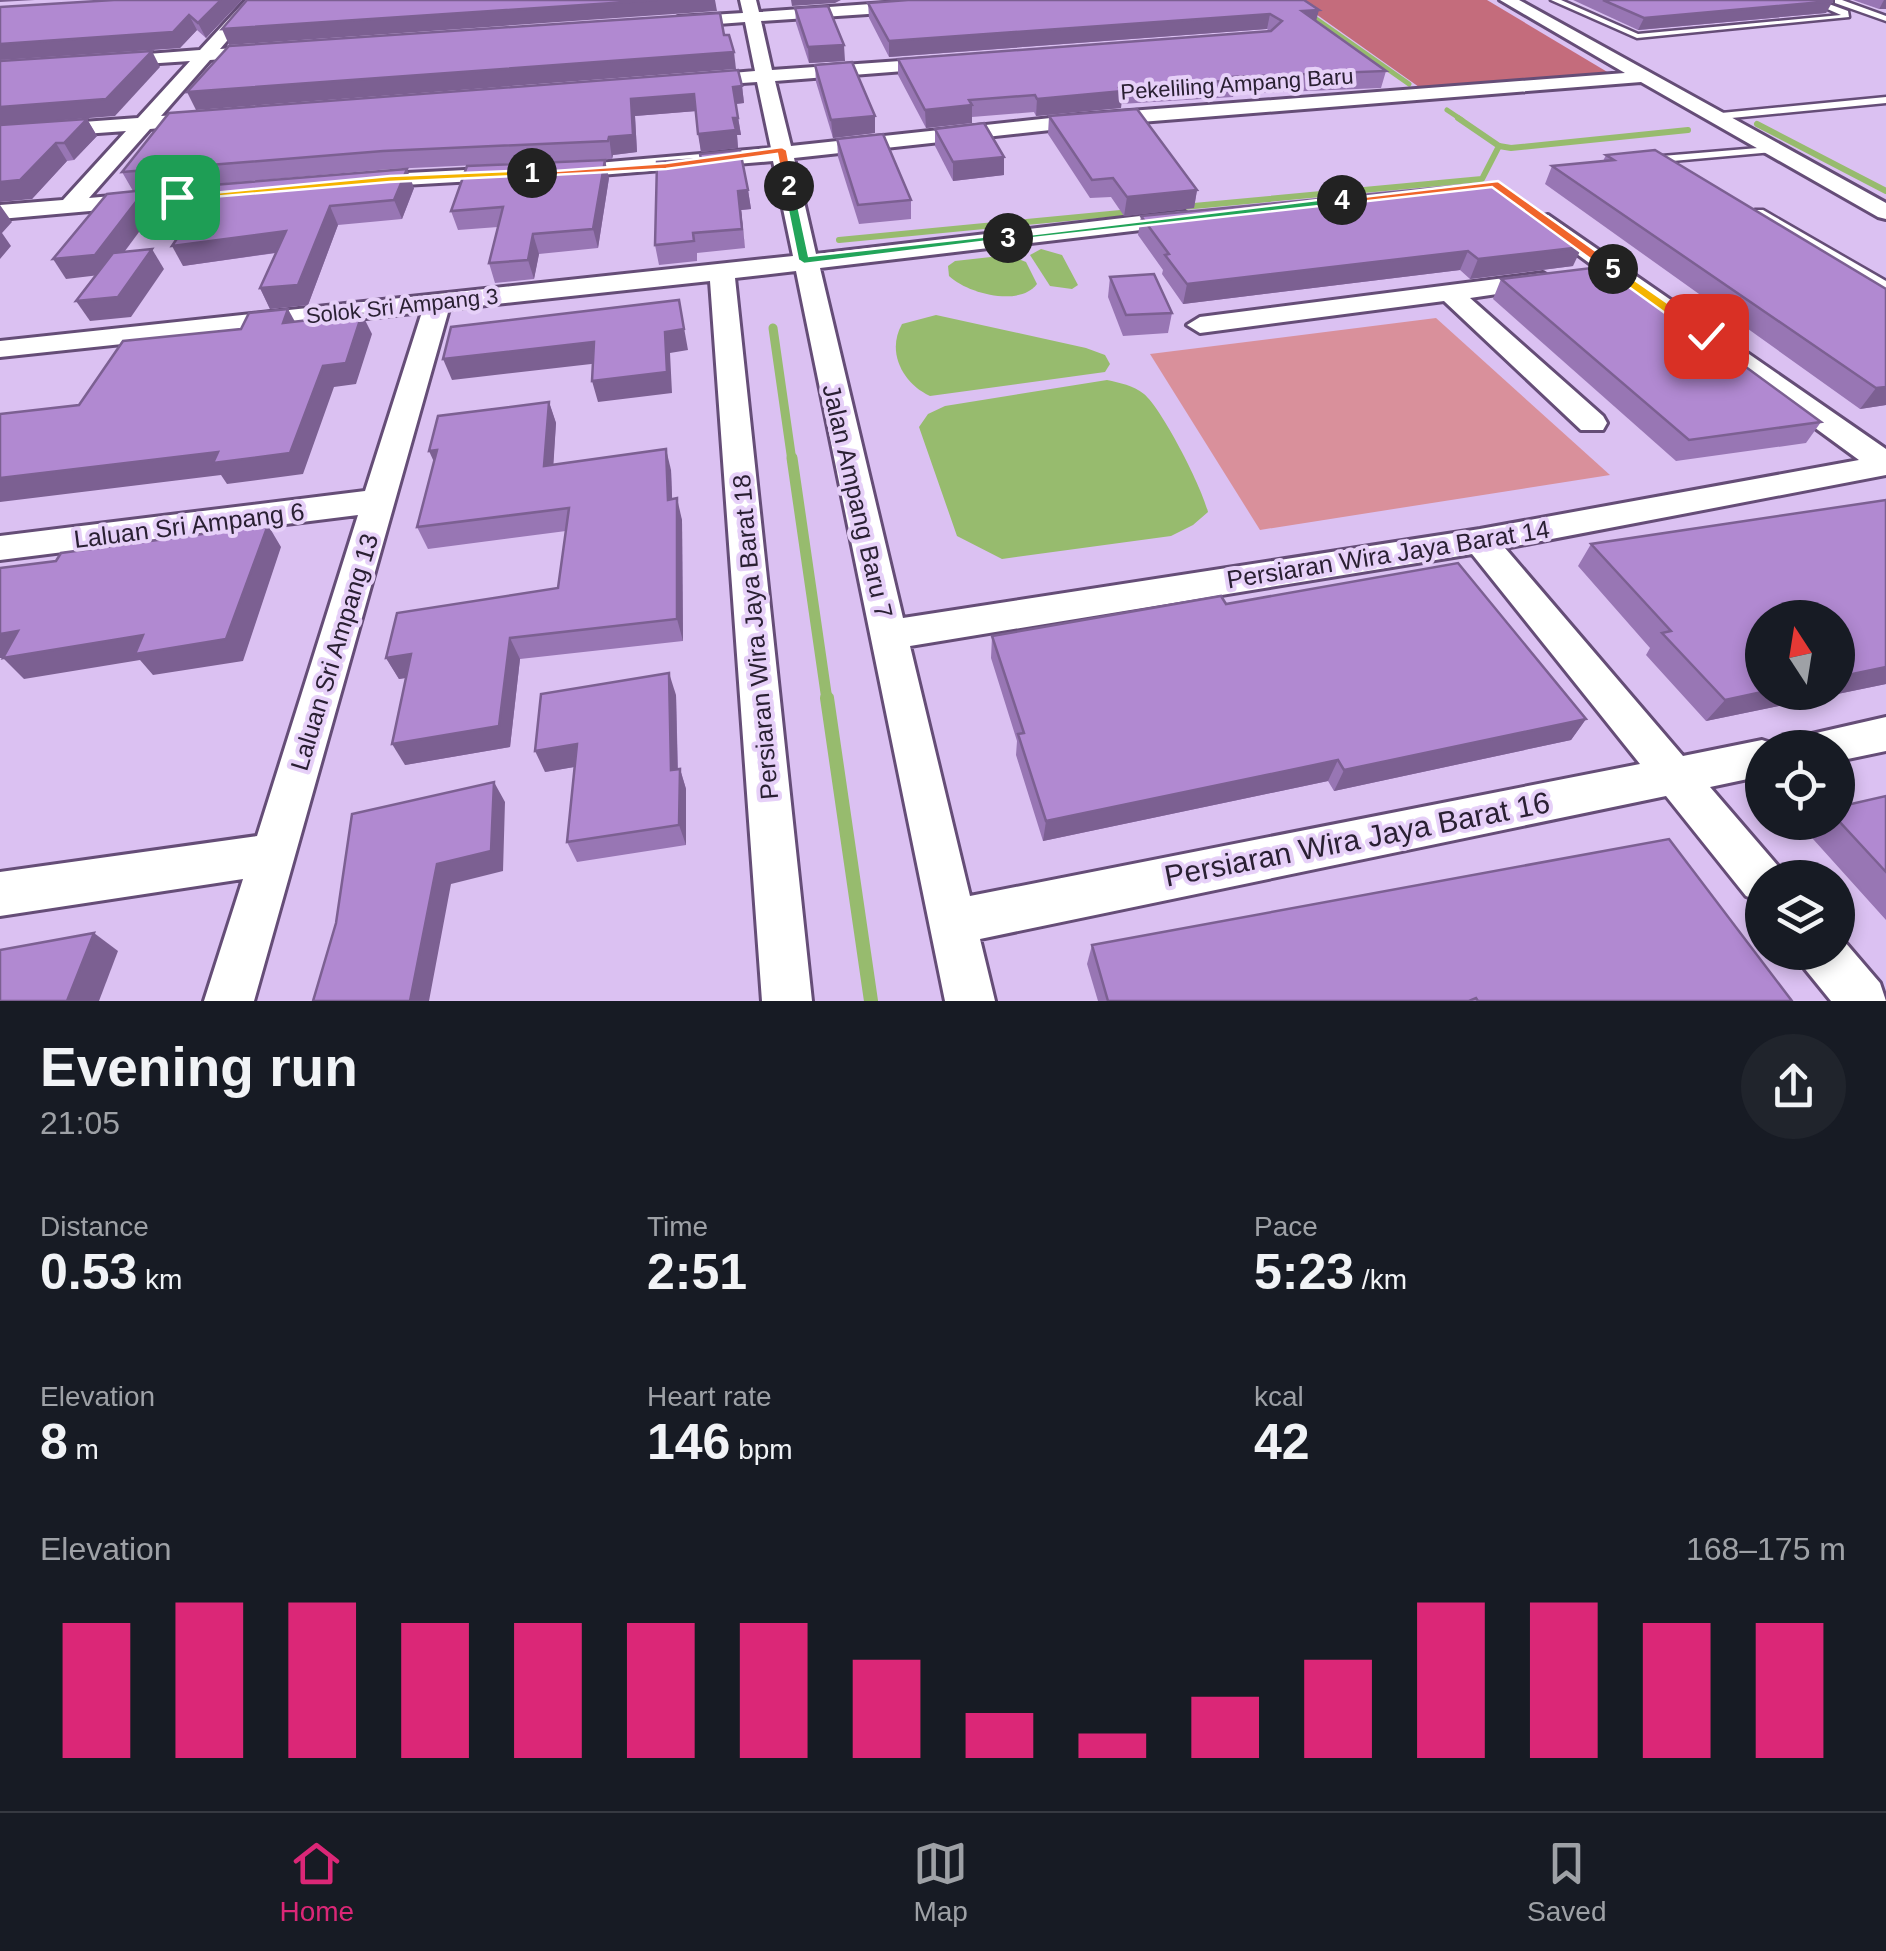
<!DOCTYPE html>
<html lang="en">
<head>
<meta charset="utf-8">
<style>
  body { margin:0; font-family:Arial,sans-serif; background:#20242c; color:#f1f3f6; height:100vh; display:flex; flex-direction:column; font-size:38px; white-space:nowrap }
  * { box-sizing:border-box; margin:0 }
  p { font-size:32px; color:#9ea1a6 }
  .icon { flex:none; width:55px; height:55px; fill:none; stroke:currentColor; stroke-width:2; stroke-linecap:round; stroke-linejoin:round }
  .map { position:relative; height:1001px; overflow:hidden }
  .drawer { display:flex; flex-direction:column; background:#171b24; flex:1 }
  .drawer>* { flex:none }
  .needle { width:65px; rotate:348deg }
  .tools { position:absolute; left:1745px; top:600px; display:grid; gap:20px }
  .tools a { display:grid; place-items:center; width:110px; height:110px; border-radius:50%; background:#171b24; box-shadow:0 5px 15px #0003; font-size:50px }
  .pin { position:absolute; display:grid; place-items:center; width:85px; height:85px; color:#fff; margin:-42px; border-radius:20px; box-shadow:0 5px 15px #0006 }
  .km { position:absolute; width:50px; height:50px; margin:-25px; border-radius:50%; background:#222; color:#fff; font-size:28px; line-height:50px; text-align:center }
  .round { display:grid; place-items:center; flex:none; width:105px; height:105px; border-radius:52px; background:#20242c }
  .overview { display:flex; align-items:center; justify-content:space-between; height:170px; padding:0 40px }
  h1 { font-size:55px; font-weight:700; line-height:75px }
  .figures { display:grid; grid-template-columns:repeat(3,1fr); gap:15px; height:170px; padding:10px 40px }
  .figures div { display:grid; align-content:center }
  .figures b { font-size:50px; font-weight:700 }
  .figures small { font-size:28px; font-weight:400 }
  .figures p { font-size:28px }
  .chart { height:280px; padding:20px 40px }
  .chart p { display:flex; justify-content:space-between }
  .chart svg { width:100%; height:180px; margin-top:10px; stroke:#db2777; stroke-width:6 }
  .dock { display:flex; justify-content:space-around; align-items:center; height:140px; border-top:2px solid #363941; background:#171b24; font-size:28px; color:#9ea1a6 }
  .dock a { display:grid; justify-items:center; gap:5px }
  .dock .active { color:#db2777 }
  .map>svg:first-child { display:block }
  .green { fill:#d9909b }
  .forest { fill:#c46c7c }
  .water { fill:#97bb6e }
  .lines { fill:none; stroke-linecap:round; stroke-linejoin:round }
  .stream-far4 { stroke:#97bb6e; stroke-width:5 }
  .stream-far3 { stroke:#97bb6e; stroke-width:6 }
  .stream-far2 { stroke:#97bb6e; stroke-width:9 }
  .stream-far1 { stroke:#97bb6e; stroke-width:11 }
  .stream { stroke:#97bb6e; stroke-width:14 }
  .lane-casing { stroke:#654d77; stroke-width:5 }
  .street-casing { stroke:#654d77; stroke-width:6 }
  .lane { fill:#fff; fill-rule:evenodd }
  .street { fill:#fff; fill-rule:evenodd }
  .wall { fill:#9876b4 }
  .shaded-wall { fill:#7c6092 }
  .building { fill:#b189d1; stroke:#7c6092; stroke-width:2.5 }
  .split-1 { fill:#f5b400; stroke:#fff; stroke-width:2.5 }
  .split-2 { fill:#f0652b; stroke:#fff; stroke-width:2.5 }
  .split-3 { fill:#22a559; stroke:#fff; stroke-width:2.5 }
  .split-4 { fill:#22a559; stroke:#fff; stroke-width:2.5 }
  .split-5 { fill:#f0652b; stroke:#fff; stroke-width:2.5 }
  .split-6 { fill:#f5b400; stroke:#fff; stroke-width:2.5 }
  .labels { text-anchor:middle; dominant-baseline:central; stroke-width:8; stroke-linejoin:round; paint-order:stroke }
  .far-street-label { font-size:22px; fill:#2a2033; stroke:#e6d0f8 }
  .street-label { font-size:25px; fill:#2a2033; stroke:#e6d0f8 }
  .near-street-label { font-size:30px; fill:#2a2033; stroke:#e6d0f8 }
</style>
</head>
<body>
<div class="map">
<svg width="1886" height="1001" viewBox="0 0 1886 1001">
  <rect width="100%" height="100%" fill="#dbc1f2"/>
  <polygon class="green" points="1436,318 1610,475 1260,530 1150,354"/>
  <polygon class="forest" points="1296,0 1487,0 1609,73 1419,87"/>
  <g class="water">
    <polygon points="1041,249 1062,255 1078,285 1072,289 1050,286 1030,255"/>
    <path d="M1009,255L1026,262L1037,284C1020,307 968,294 949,276L948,266L955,261Z"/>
    <path d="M936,315L1086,348L1105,355L1110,364L1105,372L930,396C903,384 886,352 902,324Z"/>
    <path d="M1107,380C1120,383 1133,385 1144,394C1162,409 1202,487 1208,512L1193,525L1171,536L1002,559L957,536L919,427L928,414L945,406Z"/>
  </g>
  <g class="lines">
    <g class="stream-far4">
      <polyline points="1289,0 1409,84"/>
      <polyline points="1447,110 1462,120"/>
    </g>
    <g class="stream-far3">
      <polyline points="1757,124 1886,191"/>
      <polyline points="1499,146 1511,148 1688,130"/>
      <polyline points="1183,207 1482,179 1499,146 1458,118"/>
      <polyline points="839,240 1131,212"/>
    </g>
    <polyline class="stream-far2" points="773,328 792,461"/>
    <polyline class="stream-far1" points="792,458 827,700"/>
    <polyline class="stream" points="827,698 871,1001"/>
    <defs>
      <g id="lane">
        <polygon points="1551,0 1561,0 1638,34 1841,15 1807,0 1818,0 1848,11 1849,17 1637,38"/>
        <polygon points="1835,0 1842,0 1886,16 1886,21 1835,3"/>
        <polygon points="1886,97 1886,103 1711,120 1707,117 1711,114"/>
        <polygon points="1770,147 1775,150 1773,152 1650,163 1645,160 1650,157"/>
        <polygon points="1755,210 1763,210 1886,281 1886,289 1755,214"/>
      </g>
      <g id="street">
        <polygon points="246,0 262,0 220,49 265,46 274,51 271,55 210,60 161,116 205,113 215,119 212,123 150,129 89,198 250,184 261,191 258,196 0,219 0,205 63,200 126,131 0,140 0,128 138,118 190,61 114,66 108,65 108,57 200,50"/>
        <path d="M740,0H756L759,12L913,1L921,6L913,11L761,21L772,70L943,58L952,63L943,68L775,81L791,146L1078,115L1625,73L1500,0H1519L1886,203V219L1878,217L1641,82L1078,127L794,158L816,254L1183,211L1194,218L1183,225L820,268L903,618L1480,529L1859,460L1540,227L1536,222L1540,217L1548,215L1886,449V475L1505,548L1683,756L1762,740L1777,745L1762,748V776L1710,787L1778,866L1783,878H1762V902L1746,896L1666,796L980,939L995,1001H945L796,271L735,278L812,1001H762L710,281L449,309L254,1001H204L243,879L0,916V872L257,836L358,515L0,560V536L365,491L422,312L0,357V341L793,256L773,161L563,178L552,172L563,166L771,148L757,82L698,86L689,81L698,76L755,71L745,22L678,27L670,22L678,17L743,13ZM1472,554L1640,764L970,896L910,646Z"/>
        <polygon points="504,168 515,174 512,179 368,187 357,181 368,175"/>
        <polygon points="1543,273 1556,281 1552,286 1470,298 1603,416 1607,423 1603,430 1581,430 1444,301 1200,333 1187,325 1200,317"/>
        <polygon points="1886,717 1886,751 1838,761 1838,748 1797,748 1803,736"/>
        <polygon points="1838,934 1880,983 1886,1001 1831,1001 1805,969 1798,952 1838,952"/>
      </g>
    </defs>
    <use href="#lane" class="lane-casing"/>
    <use href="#street" class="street-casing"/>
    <use href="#lane" class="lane"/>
    <use href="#street" class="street"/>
  </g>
  <g class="wall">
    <polygon points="242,0 206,38 197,30 180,48 0,60"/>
    <polygon points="1304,0 1316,21 1386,71 1381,88 1234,94 1233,97 1121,104 1121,108 1036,116 1034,112 972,117 972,123 926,128 898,75 898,59 1269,31 1267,29 889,57 869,18 868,3"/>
    <polygon points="1573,0 1832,0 1826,13 1638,30"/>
    <polygon points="1853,0 1886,0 1879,9"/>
    <polygon points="795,8 845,61 809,63 796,23"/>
    <polygon points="815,65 875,133 833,138 816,82"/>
    <polygon points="742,86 744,103 736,104 741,135 737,135 738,148 701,152 696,111 635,116 637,152 613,155 612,159 390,169 133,191 122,172"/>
    <polygon points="1049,116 1197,190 1194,208 1124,216 1111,197 1090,198 1048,134"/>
    <polygon points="87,119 97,136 74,160 67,161 32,199 0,125"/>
    <polygon points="935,129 1004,157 1004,175 953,181 935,146"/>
    <polygon points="837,139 911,200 911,219 859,224 838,157"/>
    <polygon points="1606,155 1886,289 1886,405 1860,409 1545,184 1552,166 1603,161"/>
    <polygon points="609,178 598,248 539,254 534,279 495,283 489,263 498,227 458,230 451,211"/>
    <polygon points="1496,182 1573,266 1470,279 1460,270 1183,304 1162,274 1163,270 1138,235 1141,216"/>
    <polygon points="213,185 414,188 402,219 338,225 308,305 270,309 260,288 276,253 183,266"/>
    <polygon points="748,190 751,209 741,210 745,248 697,253 697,261 659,265 655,245"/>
    <polygon points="1110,277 1172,313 1168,333 1123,336 1108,297"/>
    <polygon points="1501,279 1821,422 1806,443 1676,461 1493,299"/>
    <polygon points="549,402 556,423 553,465 671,470 672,499 682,520 683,641 520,659 510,747 405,765 406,678 399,679 386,658 558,588 566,531 428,549 417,527"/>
    <polygon points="1591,544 1886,684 1706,721 1646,655 1650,648 1578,566"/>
    <polygon points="1226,604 1586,719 1571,740 1334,791 1328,781 1043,841 1016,755 1017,741 991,658 992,636"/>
    <polygon points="676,695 678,769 680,769 686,789 686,845 577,862 567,842 574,767 545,772"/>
    <polygon points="1886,796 1886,920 1804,829 1812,822 1838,822 1838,807"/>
    <polygon points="1092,945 1792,1001 1098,1001 1087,964"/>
  </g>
  <g class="shaded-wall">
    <polygon points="0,0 35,0 0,2"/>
    <polygon points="221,0 242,0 206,38 198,23"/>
    <polygon points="657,0 715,0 717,11 229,45 222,29"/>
    <polygon points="791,0 841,0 835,3 792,6"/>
    <polygon points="1884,0 1886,0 1886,9 1879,9"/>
    <polygon points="1833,1 1826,13 1638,30 1644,18"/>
    <polygon points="1319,10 1315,25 1302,11"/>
    <polygon points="1270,14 1267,29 889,57 889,41"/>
    <polygon points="189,15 197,30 180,48 0,60 0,44"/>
    <polygon points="844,45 845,61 809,63 808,47"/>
    <polygon points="152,51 160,67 115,116 0,125 0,107"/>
    <polygon points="734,52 736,69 196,110 187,92"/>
    <polygon points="742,86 744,103 735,104 733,87"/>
    <polygon points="1123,91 1121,108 1036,116 1037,99"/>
    <polygon points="694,94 697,111 635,116 637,152 613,155 612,159 609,137 631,99"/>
    <polygon points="972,105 972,123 926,128 925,110"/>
    <polygon points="875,116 875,133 833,138 831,120"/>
    <polygon points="733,118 738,118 741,135 737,135 738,148 701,152 698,134"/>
    <polygon points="87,119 97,136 74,160 64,143"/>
    <polygon points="56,143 67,161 32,199 0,202 0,182"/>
    <polygon points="1004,157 1004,175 953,181 953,162"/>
    <polygon points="605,160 609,178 598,248 593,229"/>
    <polygon points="407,169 414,188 402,219 394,200"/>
    <polygon points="145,190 156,209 108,274 66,279 53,259"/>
    <polygon points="748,190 751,209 741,210 745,248 738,191"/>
    <polygon points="1197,190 1194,208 1124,216 1127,197"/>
    <polygon points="0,205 12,222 2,233 11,246 0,259"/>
    <polygon points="330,206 338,225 308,305 270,309 260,288"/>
    <polygon points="286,231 295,250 183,266 172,246"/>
    <polygon points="533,234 539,254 534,279 528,260"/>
    <polygon points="1582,247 1573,266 1470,279 1478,259"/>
    <polygon points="152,249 164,269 131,317 90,321 76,301"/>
    <polygon points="1468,251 1460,270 1183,304 1187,284"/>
    <polygon points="679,300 688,350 670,353 672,393 598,402 592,381 665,332"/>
    <polygon points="288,309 299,329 283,323"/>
    <polygon points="362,314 372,334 356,384 334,387 303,474 227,484 221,475 0,502 0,478 323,366"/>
    <polygon points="594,342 600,363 452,380 443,359"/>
    <polygon points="1886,387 1886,405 1860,409 1876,388"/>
    <polygon points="549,402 556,423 552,487 544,466"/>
    <polygon points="666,449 671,470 673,521 668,500"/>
    <polygon points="437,450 439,473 429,451"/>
    <polygon points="677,498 682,520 683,641 677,619"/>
    <polygon points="268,525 281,547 243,661 153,675 140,660 24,679 3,658 0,658 0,634 18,631"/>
    <polygon points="510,638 520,659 510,747 405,765 392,744"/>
    <polygon points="411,654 423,675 399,679 386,658"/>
    <polygon points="1886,667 1886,684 1706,721 1725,700 1762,692 1838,692 1838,677"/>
    <polygon points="669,673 676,695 678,791 671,770"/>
    <polygon points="1586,719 1571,740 1334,791 1344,770"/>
    <polygon points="577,744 586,765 545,772 535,751"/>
    <polygon points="1338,760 1328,781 1043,841 1046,821"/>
    <polygon points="680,769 686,789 686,845 679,825"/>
    <polygon points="494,782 505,802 503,871 451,884 429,1001 410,1001 437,864"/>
    <polygon points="94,933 118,951 99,1001 67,1001"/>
  </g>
  <g class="building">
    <polygon points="114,0 221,0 198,23 189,15 173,32 0,44 0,7"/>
    <polygon points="247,0 657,0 222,29"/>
    <polygon points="908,0 1304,0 1319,10 1302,11 1386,71 1234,77 1237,80 1120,88 1123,91 1037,99 1035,95 969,100 972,105 925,110 898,59 1271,31 1282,21 1270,14 889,41 868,3"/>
    <polygon points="1603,0 1830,0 1833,1 1644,18"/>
    <polygon points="828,6 844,45 808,47 795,8"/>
    <polygon points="720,13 724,35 729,35 734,52 187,92 229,46"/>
    <polygon points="152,51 106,99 0,107 0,61"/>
    <polygon points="852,62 875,116 831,120 815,65"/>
    <polygon points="738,70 742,86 733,87 738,118 733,118 736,130 698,134 694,94 631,99 633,135 609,137 608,141 383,151 122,172 169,113"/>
    <polygon points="1137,109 1197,190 1127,197 1113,178 1092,180 1049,116"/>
    <polygon points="87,119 64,143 56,143 20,180 0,182 0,125"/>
    <polygon points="984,123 1004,157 953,162 935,129"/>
    <polygon points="883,134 911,200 858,205 837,139"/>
    <polygon points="740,150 748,190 738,191 742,229 693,233 694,241 655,245 657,162 701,159 700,154"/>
    <polygon points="1655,150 1886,289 1886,387 1876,388 1552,166 1614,160 1606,155"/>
    <polygon points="605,160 593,229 533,234 528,260 489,263 503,207 451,211 467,166"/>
    <polygon points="407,169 394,200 330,206 298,285 260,288 286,231 172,246 213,185"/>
    <polygon points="1496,182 1582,247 1478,259 1468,251 1187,284 1165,255 1169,254 1141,216"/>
    <polygon points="145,190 95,255 53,259 107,194"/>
    <polygon points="152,249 118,297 76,301 113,253"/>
    <polygon points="1608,266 1821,422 1689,440 1501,279"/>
    <polygon points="1154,274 1172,313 1126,315 1110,277"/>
    <polygon points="679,300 684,329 665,332 667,372 592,381 594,342 443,359 451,327"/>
    <polygon points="288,309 283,323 362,314 346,363 323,366 290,453 213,463 218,452 0,478 0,414 79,405 123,341 241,329 249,313"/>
    <polygon points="549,402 544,466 666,449 668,500 677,498 677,619 510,638 499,726 392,744 411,654 386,658 397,613 558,588 569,508 417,527 437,450 429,451 438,416"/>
    <polygon points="1886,500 1886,667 1838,677 1838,618 1762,618 1762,692 1725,700 1662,633 1671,631 1591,544"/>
    <polygon points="268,525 226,639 135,654 143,635 3,658 18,631 0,634 0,568 56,561 61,553"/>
    <polygon points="1458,563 1586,719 1344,770 1338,760 1046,821 1018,734 1024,733 992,636 1221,596 1226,604"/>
    <polygon points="669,673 671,770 680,769 679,825 567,842 577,744 535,751 541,694"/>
    <polygon points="494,782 491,851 437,864 410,1001 313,1001 336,923 352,814"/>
    <polygon points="1886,796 1886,872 1838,820 1838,807"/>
    <polygon points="1669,839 1792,1001 1478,1001 1476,998 1469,1001 1108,1001 1092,945"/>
    <polygon points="94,933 67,1001 0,1001 0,950"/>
  </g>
  <polygon class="split-1" points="532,170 536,175 390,182 177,200 171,197 390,176"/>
  <polygon class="split-2" points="782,147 787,150 794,186 789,189 783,186 777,154 666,169 532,176 527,173 666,163"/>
  <polygon class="split-3" points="789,182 794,186 809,256 1008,234 1014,238 804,264 798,260 783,186"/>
  <polygon class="split-4" points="1342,197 1346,203 1008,241 1002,238"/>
  <polygon class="split-5" points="1498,181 1617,266 1617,272 1608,272 1492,187 1342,204 1337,200"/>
  <polygon class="split-6" points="1613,265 1711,333 1711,339 1701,339 1608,272"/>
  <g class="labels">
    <g class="far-street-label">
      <text transform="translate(1237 84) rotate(-4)">Pekeliling Ampang Baru</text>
      <text transform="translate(402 306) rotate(-6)">Solok Sri Ampang 3</text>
    </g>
    <g class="street-label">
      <text transform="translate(858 501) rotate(77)">Jalan Ampang Baru 7</text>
      <text transform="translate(189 525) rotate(-7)">Laluan Sri Ampang 6</text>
      <text transform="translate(1388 554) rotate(-9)">Persiaran Wira Jaya Barat 14</text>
      <text transform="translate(755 637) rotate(-95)">Persiaran Wira Jaya Barat 18</text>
      <text transform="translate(334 652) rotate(-73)">Laluan Sri Ampang 13</text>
    </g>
    <g class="near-street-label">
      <text transform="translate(1357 839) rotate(-11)">Persiaran Wira Jaya Barat 16</text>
    </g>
  </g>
</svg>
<div class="tools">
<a><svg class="needle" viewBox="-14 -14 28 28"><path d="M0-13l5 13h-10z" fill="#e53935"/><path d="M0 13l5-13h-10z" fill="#9ea1a6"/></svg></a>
<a><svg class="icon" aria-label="locate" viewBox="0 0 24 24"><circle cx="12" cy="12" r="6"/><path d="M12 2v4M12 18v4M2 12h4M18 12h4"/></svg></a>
<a><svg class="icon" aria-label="layers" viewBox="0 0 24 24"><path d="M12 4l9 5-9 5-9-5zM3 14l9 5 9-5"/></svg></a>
</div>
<div class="pin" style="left:177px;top:197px;background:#1e9e55"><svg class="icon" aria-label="arrive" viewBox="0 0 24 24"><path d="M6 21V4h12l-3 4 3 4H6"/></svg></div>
<div class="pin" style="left:1706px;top:336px;background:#d93025"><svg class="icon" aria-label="check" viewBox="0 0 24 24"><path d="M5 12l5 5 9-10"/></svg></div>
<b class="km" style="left:532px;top:173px">1</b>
<b class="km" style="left:789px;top:186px">2</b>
<b class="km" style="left:1008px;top:238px">3</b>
<b class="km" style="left:1342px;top:200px">4</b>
<b class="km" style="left:1613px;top:269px">5</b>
</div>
<section class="drawer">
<div class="overview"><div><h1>Evening run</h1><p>21:05</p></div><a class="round"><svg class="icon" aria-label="share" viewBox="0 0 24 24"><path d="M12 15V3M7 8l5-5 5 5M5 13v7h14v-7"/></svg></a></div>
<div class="figures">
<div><p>Distance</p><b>0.53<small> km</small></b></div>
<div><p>Time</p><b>2:51</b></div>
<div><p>Pace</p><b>5:23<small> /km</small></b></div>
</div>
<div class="figures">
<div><p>Elevation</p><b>8<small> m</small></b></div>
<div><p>Heart rate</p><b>146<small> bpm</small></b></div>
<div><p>kcal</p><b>42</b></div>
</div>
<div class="chart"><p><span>Elevation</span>168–175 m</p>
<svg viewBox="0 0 160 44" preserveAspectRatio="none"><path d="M5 44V11M15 44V6M25 44V6M35 44V11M45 44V11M55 44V11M65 44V11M75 44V20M85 44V33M95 44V38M105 44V29M115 44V20M125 44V6M135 44V6M145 44V11M155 44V11"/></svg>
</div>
</section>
<nav class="dock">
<a class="active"><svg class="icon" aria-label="home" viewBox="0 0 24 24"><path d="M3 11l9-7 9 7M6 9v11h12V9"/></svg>Home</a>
<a><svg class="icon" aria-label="map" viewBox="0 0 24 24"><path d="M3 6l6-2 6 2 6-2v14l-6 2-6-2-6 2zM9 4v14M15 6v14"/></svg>Map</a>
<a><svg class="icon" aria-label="saved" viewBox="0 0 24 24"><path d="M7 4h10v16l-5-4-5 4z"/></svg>Saved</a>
</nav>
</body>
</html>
